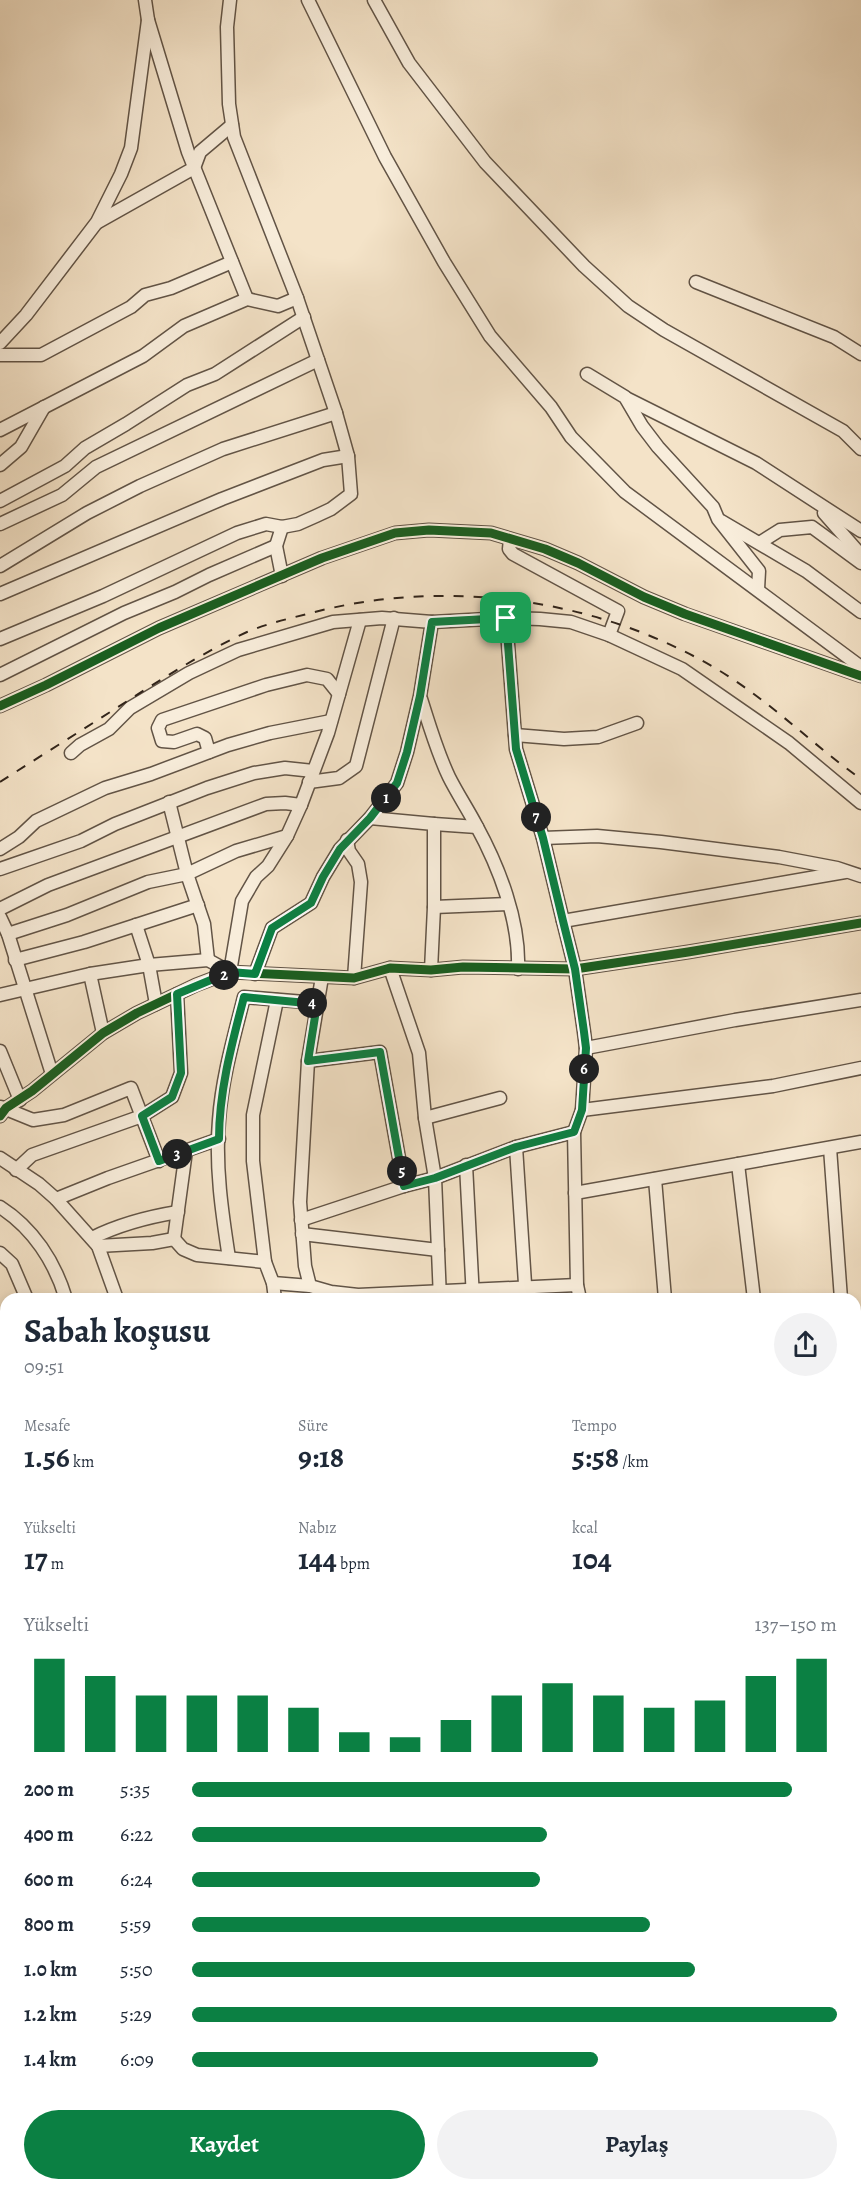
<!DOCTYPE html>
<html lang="tr">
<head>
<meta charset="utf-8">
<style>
  body { margin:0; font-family:Alegreya,serif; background:#f2f2f3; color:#1f2937; height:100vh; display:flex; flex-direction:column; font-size:22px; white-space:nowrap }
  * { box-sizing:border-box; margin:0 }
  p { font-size:20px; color:#747a83 }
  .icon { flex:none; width:33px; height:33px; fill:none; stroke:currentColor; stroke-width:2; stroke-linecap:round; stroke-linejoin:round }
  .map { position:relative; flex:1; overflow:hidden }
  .details { position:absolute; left:0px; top:1293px; width:861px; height:898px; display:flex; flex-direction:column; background:#fff; border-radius:18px 18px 0 0; box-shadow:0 3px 9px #0003 }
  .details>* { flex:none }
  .pin { position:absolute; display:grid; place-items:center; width:51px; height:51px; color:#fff; margin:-26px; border-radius:12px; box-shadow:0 3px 9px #0006 }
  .km { position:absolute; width:30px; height:30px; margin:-15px; border-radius:50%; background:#222; color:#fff; font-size:16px; line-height:30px; text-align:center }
  .round { display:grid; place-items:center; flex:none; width:63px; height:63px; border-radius:32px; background:#f2f2f3 }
  .overview { display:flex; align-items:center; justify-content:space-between; height:102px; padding:0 24px }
  h1 { font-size:33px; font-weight:700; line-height:45px }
  .stats { display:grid; grid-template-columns:repeat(3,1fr); gap:9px; height:102px; padding:6px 24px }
  .stats div { display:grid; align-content:center }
  .stats b { font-size:30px; font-weight:700 }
  .stats small { font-size:16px; font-weight:400 }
  .stats p { font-size:16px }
  .chart { height:168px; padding:12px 24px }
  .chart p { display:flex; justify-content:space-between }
  .chart svg { width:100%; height:108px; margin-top:6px; stroke:#0b8043; stroke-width:6 }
  .cta { display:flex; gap:12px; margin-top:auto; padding:12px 24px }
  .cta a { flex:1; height:69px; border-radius:36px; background:#0b8043; color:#fff; font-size:24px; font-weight:700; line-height:69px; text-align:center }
  .cta a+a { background:#f2f2f3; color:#1f2937 }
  ul { padding:0 24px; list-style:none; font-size:20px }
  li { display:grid; grid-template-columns:96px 72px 1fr; align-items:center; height:45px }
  li i { height:15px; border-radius:8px; background:#0b8043 }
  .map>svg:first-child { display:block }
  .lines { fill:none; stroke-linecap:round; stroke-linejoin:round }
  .minor-casing { stroke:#625446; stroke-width:15 }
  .major-casing { stroke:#31241a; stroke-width:18 }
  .highway-casing { stroke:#31241a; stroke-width:20 }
  .minor { stroke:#f8eddb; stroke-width:12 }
  .major { stroke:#f4e3c8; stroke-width:15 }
  .highway { stroke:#f4e3c8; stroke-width:16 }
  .rail { stroke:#31241a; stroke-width:2; stroke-dasharray:10 10; stroke-linecap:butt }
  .cycleway-casing { stroke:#f8eddb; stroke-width:13 }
  .cycleway { stroke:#1b5e20; stroke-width:9 }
  .route-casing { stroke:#fff; stroke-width:12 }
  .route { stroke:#0b8043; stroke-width:8 }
</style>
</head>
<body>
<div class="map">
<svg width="861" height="2191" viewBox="0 0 861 2191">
  <rect width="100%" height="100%" fill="#f4e3c8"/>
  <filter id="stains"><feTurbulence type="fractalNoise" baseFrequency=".00333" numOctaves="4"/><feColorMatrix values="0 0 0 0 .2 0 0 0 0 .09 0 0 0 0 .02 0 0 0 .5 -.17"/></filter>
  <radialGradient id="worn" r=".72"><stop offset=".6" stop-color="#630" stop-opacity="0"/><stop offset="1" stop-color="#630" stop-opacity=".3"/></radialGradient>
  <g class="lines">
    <defs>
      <g id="minor">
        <polyline points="145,0 148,20 188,152 247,299"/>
        <polyline points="308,0 385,157 444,262 490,336 551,407 571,437 625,492 861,667"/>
        <polyline points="374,0 409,63 485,162 584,266 628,306 664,330 843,431 861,449"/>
        <polyline points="98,222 194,168 200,152 232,125"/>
        <polyline points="696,282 834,337 861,354"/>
        <polyline points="0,343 26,315 97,222 121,174 131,148 148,20"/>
        <polyline points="0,355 41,355 131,307 145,295 171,288 232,262"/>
        <polyline points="587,374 625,397 642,426 658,447 713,507 718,519 759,571 758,589"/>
        <polyline points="626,398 756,463 861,531"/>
        <polyline points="0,430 143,356 184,326 247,299 278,306 297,298"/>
        <polyline points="0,465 21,447 44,407"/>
        <polyline points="0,501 65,466 85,448 126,424 187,385 215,374 304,317"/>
        <polyline points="824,513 861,555"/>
        <polyline points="721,521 806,571 861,612"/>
        <polyline points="0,524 62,495 96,467 318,360"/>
        <polyline points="510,539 509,549 513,554 618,611 609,635"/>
        <polyline points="761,542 780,530 812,527 861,563"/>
        <polyline points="0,566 87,513 140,486 223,449 336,413"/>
        <polyline points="282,576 276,546 282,527"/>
        <polyline points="0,594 222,499 323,460 348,456"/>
        <polyline points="506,618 516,749 543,838 563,921 575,969 584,1032 586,1048 582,1110 574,1132 577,1285 580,1299"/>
        <polyline points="0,639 103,596 237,533 266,524 282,527 298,524 316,516 331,509 351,494 348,456 336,413 297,298 234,137 229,104 227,27 230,0"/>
        <polyline points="0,675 124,613 175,592 209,575 276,546"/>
        <path d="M421,699C429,724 437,752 449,777C457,793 467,808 476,825C499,867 520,921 518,969"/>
        <polyline points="0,706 46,685 159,628 322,558 395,533 429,530 491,533 545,549 578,563 644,597 685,614 861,676"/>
        <polyline points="515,735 564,739 598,737 637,723"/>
        <polyline points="209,752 205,738 197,734 174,742 162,741 158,728 162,720 266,685 307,675 327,679 339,694"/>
        <polyline points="71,753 80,745 109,729 130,708 189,673 238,650 333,622 382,618 432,622 506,618 540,619 571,622 609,635 682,669 789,743 861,803"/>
        <polyline points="309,782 339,778 356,766 394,618"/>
        <polyline points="169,802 187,874 204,924 208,960"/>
        <polyline points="370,818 434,824 434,907 431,970"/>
        <polyline points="434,824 477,827"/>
        <polyline points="543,838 597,836 661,842 779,857 837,868 861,876"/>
        <polyline points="347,840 349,851 358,864 361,882 354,978"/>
        <polyline points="0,849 19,837 36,821 105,788 151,774 228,745 270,733 331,721"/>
        <polyline points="0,869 81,841 115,824 207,788 254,773 285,768 313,771"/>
        <polyline points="434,907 508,904"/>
        <polyline points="0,909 48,885 266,804 285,803 301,805"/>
        <polyline points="0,917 8,934 52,1074"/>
        <polyline points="563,921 845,872"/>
        <polyline points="136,925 149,965 156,1004"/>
        <polyline points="8,934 67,915 148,882 187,874 236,851 287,836"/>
        <polyline points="15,960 84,942 198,905"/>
        <polyline points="390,968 419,1053 425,1118 435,1178 440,1299"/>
        <polyline points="90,974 103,1033"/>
        <polyline points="255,974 272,928 311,903 323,877 340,849 370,818 397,783 407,752 420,696 432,622"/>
        <polyline points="322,977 308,1061 300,1202 305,1266 310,1286 331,1292 358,1295 577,1285"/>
        <polyline points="0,995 90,974 149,965 208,960 230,972 242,901 256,877 268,866 287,836 301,805 328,733 360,620"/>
        <polyline points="586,1048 735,1020 861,1000"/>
        <polyline points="0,1051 20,1100"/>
        <polyline points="308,1061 380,1052 404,1186"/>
        <polyline points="1,1107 33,1120 64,1115 131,1088 159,1161"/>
        <polyline points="582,1110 773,1086 861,1068"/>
        <polyline points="0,1116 6,1108 32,1091 103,1033 137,1013 196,985 230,972 354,978 390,968 431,970 463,967 575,969 688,952 861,923"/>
        <polyline points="425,1118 500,1098"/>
        <polyline points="516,1147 526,1299"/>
        <polyline points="830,1148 841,1299"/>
        <polyline points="0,1158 39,1184 56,1199 98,1246 117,1299"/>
        <polyline points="738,1164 754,1299"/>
        <polyline points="466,1165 473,1298"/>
        <polyline points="16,1170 32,1155 142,1116 172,1097 181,1073 177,994"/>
        <polyline points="655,1179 665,1299"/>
        <polyline points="575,1193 861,1142"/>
        <polyline points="56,1199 108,1178 219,1139"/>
        <path d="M0,1207C33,1228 55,1262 66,1299"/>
        <polyline points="301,1220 404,1186 435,1178 516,1147 574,1132"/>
        <polyline points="302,1234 438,1250"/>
        <path d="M92,1238C120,1224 147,1217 178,1212"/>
        <polyline points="174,1239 186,1151"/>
        <polyline points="98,1246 152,1243 174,1239 183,1249 197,1255 265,1262 273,1283 275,1299"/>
        <polyline points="0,1253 12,1264 27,1299"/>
        <path d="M229,1258C222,1213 215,1166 219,1120C222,1078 234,1037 244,997L317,1003"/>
        <polyline points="265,1262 253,1161 253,1115 277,1000"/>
        <polyline points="273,1283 310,1286"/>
        <polyline points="0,1338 6,1338"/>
        <polyline points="855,1388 861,1387"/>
        <polyline points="0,1402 6,1401"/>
        <polyline points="5,1447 6,1454"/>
        <polyline points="855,1466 861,1465"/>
        <polyline points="0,1531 6,1530"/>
        <polyline points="855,1543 861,1541"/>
        <polyline points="0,1609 6,1608"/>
        <polyline points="855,1616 861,1614"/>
        <polyline points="0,1650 6,1648"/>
        <polyline points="0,1676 6,1674"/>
        <polyline points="855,1723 861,1721"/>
        <polyline points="855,1744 861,1763"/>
        <polyline points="3,1750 6,1760"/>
        <polyline points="855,1802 861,1801"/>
        <polyline points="0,1830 6,1829"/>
        <polyline points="855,1878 861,1877"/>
        <polyline points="855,1956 861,1954"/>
        <polyline points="0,2021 6,2019"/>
        <polyline points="855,2035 861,2032"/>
        <polyline points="855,2050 861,2059"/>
        <polyline points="0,2108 6,2103"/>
        <polyline points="717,2186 720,2191"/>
        <polyline points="814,2186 818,2191"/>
        <polyline points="159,2191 163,2186"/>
        <polyline points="647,2191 654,2186"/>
      </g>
      <g id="major">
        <polyline points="442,2186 450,2191"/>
        <polyline points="480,2186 489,2191"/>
      </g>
      <g id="highway">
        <polyline points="855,1654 861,1653"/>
        <polyline points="855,1674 861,1672"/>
        <polyline points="0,1902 6,1900"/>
        <polyline points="0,1918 6,1916"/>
      </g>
    </defs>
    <use href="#minor" class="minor-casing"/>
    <use href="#major" class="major-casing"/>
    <use href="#highway" class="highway-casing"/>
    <use href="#minor" class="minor"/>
    <use href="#major" class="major"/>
    <use href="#highway" class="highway"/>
    <path class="rail" d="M0,782C39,757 79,732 118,707C160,680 202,653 247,632C266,624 287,619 307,614C443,577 598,597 720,671C771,702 813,745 861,779"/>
    <defs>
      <g id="cycleway">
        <polyline points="0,706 46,685 159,628 322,558 395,533 429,530 491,533 545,549 578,563 644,597 685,614 861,676"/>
        <polyline points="0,1116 6,1108 32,1091 103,1033 137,1013 196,985 230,972 354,978 390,968 431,970 463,967 575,969 688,952 861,923"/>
      </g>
    </defs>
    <use href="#cycleway" class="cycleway-casing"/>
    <use href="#cycleway" class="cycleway"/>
  </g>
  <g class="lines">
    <defs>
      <path id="route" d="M506,618L516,749L543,838L563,921L575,969L584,1032L586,1048L582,1110L574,1132L516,1147L435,1178L404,1186L380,1052L308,1061L317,1004L244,997C232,1043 219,1091 219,1139L159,1161L142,1116L172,1097L181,1073L177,994L230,972L255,974L272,928L311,903L323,877L340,849L370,818L397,783L407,752L420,696L432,622Z"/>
    </defs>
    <use href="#route" class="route-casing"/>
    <use href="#route" class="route"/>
  </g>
  <rect width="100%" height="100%" filter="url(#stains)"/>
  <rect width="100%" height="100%" fill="url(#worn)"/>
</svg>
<div class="pin" style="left:506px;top:618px;background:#1e9e55"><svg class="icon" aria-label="arrive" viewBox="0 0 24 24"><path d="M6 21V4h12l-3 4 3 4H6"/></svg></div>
<b class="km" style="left:386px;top:798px">1</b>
<b class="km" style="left:224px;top:975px">2</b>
<b class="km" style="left:177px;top:1154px">3</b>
<b class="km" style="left:312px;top:1003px">4</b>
<b class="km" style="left:402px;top:1171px">5</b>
<b class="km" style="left:584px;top:1069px">6</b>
<b class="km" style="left:536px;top:817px">7</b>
<section class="details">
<div class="overview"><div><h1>Sabah koşusu</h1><p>09:51</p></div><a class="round"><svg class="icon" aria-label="share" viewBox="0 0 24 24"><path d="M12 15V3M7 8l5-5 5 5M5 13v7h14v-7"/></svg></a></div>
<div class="stats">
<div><p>Mesafe</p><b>1.56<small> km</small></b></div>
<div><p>Süre</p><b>9:18</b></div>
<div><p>Tempo</p><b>5:58<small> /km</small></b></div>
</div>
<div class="stats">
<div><p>Yükselti</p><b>17<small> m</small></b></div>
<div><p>Nabız</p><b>144<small> bpm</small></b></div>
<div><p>kcal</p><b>104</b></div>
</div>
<div class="chart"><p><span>Yükselti</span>137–150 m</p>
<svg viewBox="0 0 160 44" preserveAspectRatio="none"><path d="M5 44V6M15 44V13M25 44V21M35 44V21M45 44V21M55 44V26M65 44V36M75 44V38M85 44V31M95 44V21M105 44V16M115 44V21M125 44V26M135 44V23M145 44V13M155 44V6"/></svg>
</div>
<ul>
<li><b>200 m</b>5:35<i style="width:93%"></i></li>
<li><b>400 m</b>6:22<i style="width:55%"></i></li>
<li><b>600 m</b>6:24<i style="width:54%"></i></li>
<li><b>800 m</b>5:59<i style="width:71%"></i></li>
<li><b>1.0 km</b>5:50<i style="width:78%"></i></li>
<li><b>1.2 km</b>5:29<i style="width:100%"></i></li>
<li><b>1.4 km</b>6:09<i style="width:63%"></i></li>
</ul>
<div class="cta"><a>Kaydet</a><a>Paylaş</a></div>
</section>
</div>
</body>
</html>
